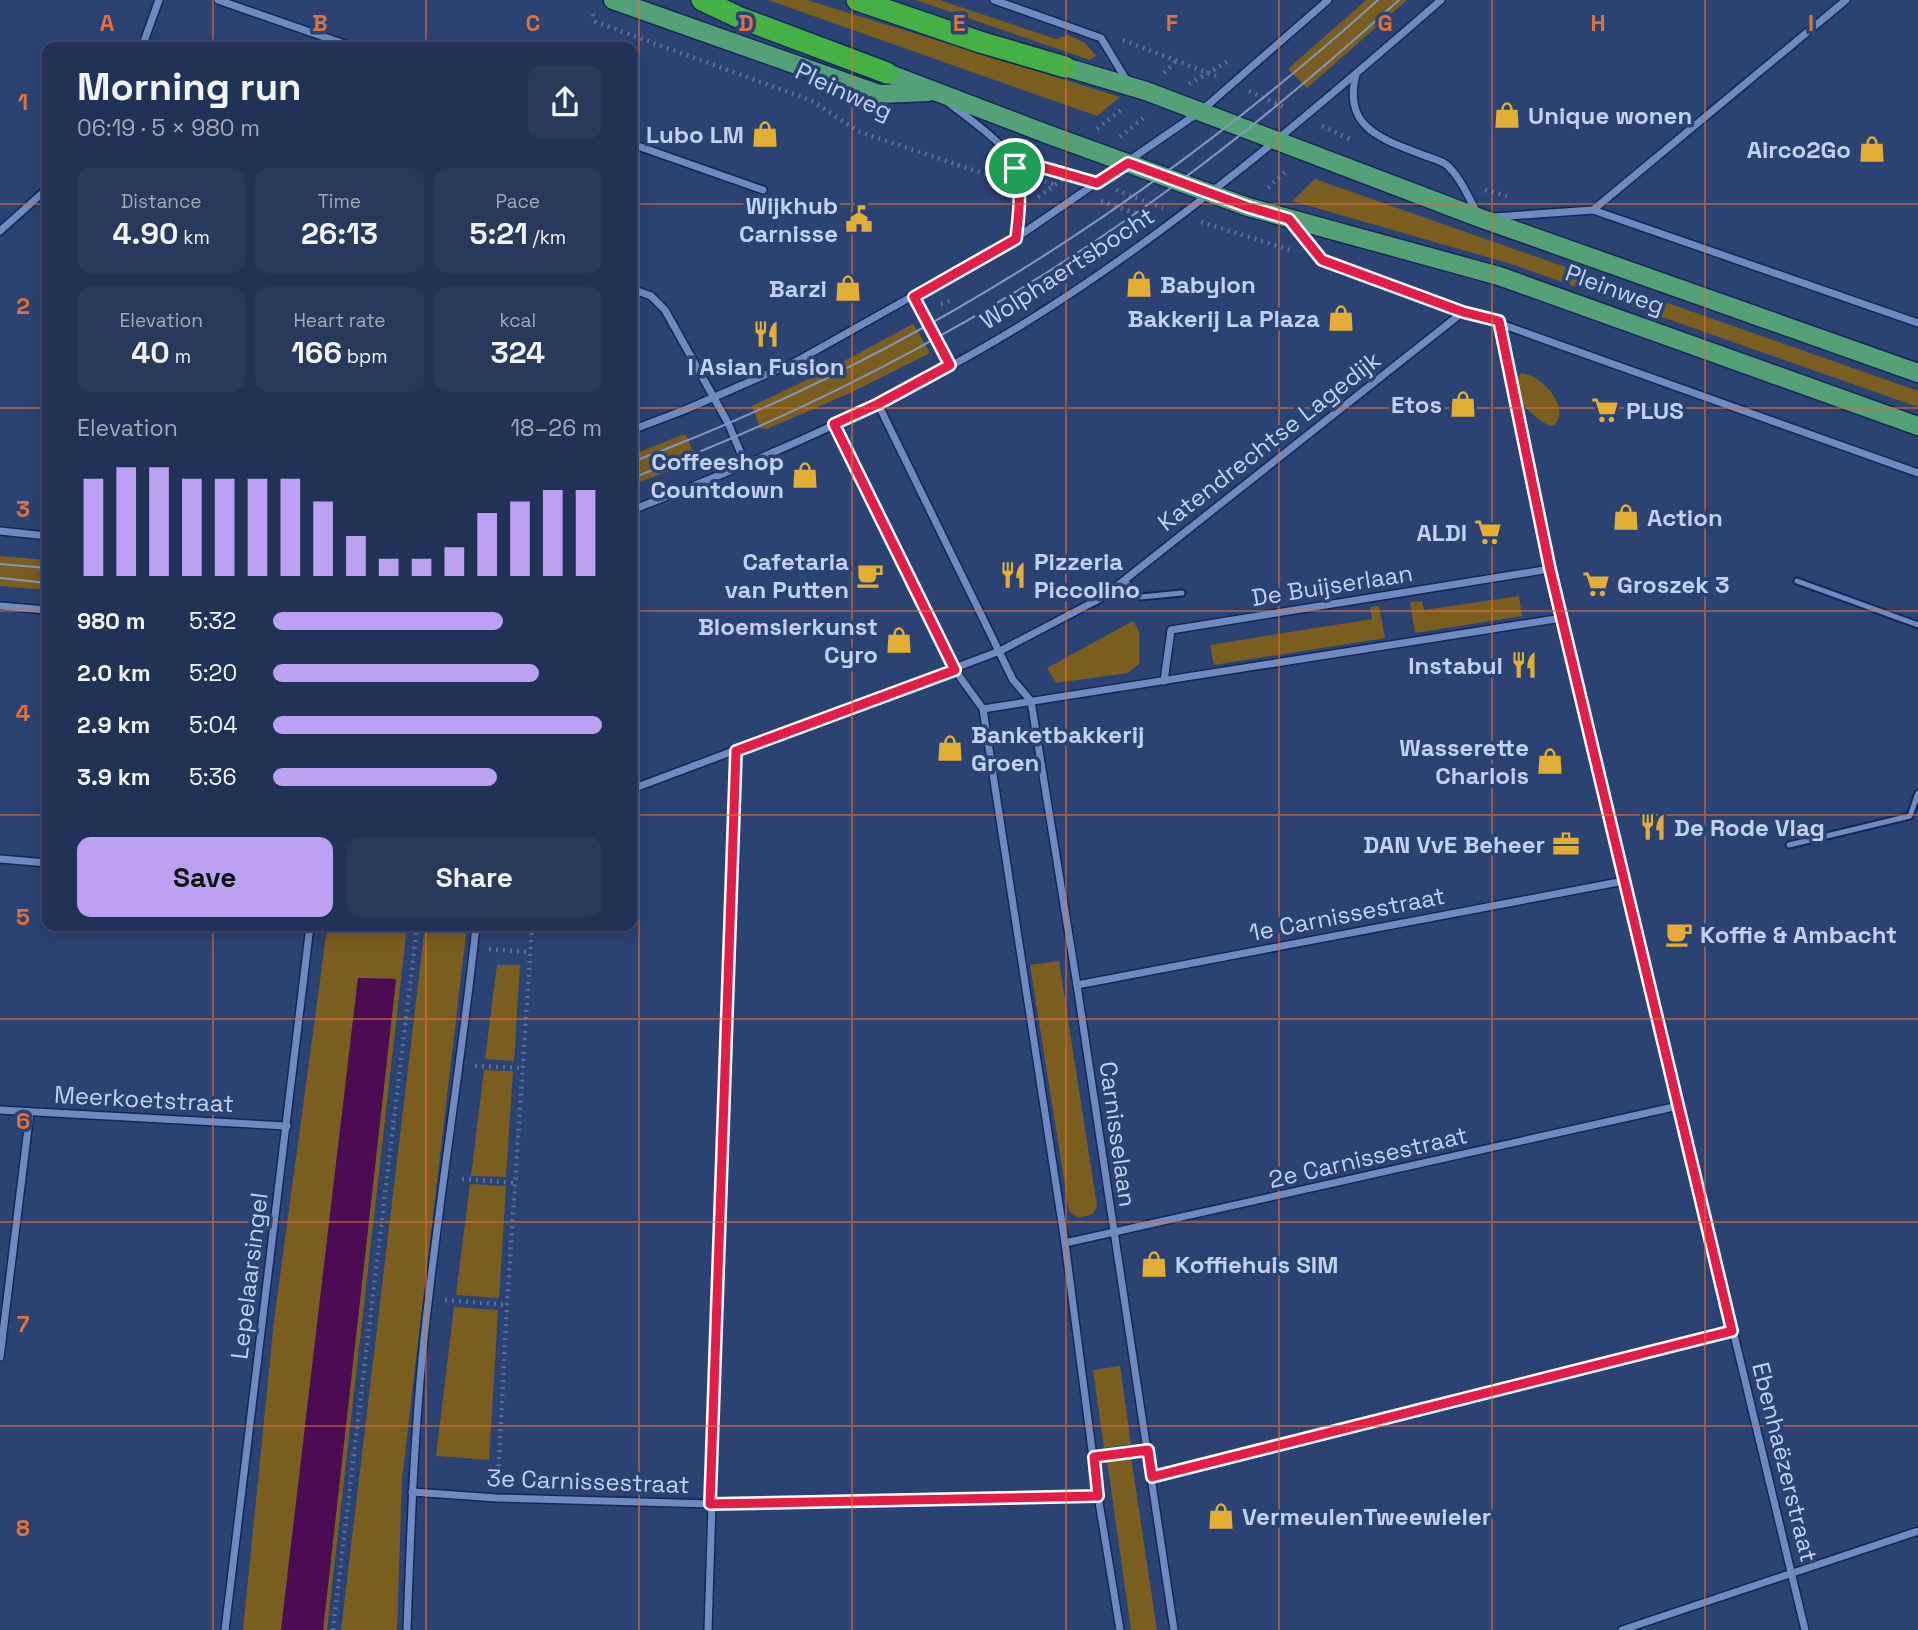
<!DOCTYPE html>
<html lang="en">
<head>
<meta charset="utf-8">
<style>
  body { margin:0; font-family:"Space Grotesk",sans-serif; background:#283a5c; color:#f1f3f6; height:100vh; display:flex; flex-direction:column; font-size:26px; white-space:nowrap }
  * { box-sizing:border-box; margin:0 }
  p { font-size:23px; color:#a2aab9 }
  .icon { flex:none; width:38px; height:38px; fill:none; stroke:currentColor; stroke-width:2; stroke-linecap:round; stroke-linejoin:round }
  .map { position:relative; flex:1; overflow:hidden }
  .side { position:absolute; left:42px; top:42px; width:595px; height:889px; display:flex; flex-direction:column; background:#203256; border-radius:14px; box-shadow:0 4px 18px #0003,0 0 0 2px #3d4d6c }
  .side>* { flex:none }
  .pin { position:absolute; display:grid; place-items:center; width:60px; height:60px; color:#fff; margin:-30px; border:4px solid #fff; border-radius:50%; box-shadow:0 2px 7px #0007 }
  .round { display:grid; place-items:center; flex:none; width:74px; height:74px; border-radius:14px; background:#283a5c }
  .headline { display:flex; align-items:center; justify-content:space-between; height:119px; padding:0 35px }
  h1 { font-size:38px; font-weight:600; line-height:52px }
  .stats { display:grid; grid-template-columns:repeat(3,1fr); gap:10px; height:119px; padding:7px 35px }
  .stats div { display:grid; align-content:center; border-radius:14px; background:#283a5c; text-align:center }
  .stats b { font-size:30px; font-weight:600 }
  .stats small { font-size:19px; font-weight:400 }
  .stats p { font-size:19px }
  .chart { height:196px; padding:14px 35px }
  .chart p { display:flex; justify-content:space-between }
  .chart svg { width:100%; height:126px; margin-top:7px; stroke:#bca0f2; stroke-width:6 }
  .action { display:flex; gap:14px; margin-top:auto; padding:14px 35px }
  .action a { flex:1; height:80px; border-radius:14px; background:#bca0f2; color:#111; font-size:28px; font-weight:600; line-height:80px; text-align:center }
  .action a+a { background:#283a5c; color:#f1f3f6 }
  ul { padding:0 35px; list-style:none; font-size:23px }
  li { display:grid; grid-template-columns:112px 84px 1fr; align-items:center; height:52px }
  li i { height:18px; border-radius:9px; background:#bca0f2 }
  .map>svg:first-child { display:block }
  .green { fill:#7a5e20 }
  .water { fill:#4d0b54 }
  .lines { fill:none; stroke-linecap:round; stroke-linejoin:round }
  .lane-casing { stroke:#132856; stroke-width:9 }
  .street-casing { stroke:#132856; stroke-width:10 }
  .primary-casing { stroke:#132856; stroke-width:21 }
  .highway-casing { stroke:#132856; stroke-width:24 }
  .path { stroke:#596f99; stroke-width:4.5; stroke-dasharray:2 5; stroke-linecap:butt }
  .lane { stroke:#6f8ac1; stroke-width:5 }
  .street { stroke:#6f8ac1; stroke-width:7 }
  .primary { stroke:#55a177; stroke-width:18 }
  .highway { stroke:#44b046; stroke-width:21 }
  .tram { stroke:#8396bc; stroke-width:2 }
  .route-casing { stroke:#fff; stroke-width:14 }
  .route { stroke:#e11d48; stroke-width:9 }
  .grid { fill:none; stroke:#e07139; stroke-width:2; stroke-opacity:0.55 }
  .labels { text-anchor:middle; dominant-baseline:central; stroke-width:7; stroke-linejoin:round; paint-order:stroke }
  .street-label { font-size:24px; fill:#c2d1ef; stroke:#2b4373 }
  .poi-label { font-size:24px; font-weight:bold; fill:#c2d1ef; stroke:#2b4373; text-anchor:end }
  .grid-label { font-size:23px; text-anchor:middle; font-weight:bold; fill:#e07139; stroke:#2b4373; stroke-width:7; stroke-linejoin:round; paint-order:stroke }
</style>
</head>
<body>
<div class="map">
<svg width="1918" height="1630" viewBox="0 0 1918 1630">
  <rect width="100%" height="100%" fill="#2b4373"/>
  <g class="green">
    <polygon points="768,0 807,0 1120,97 1097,116"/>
    <polygon points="916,0 939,0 1056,39 1068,35 1085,43 1096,56 1090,60"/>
    <polygon points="1366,0 1407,0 1307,88 1288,69"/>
    <polygon points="1315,179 1918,391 1918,407 1508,263 1292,201"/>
    <polygon points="913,324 930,353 850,393 767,429 760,428 752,406 829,369"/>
    <path d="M1521,373C1540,374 1571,406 1555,425L1550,426C1533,417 1505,394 1521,373Z"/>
    <polygon points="682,435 686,435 696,458 693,462 632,485 632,455"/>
    <polygon points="0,556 47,560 47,590 0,586"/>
    <polygon points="1519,596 1522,616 1415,633 1410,602 1422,601 1424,610"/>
    <polygon points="1379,606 1385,638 1214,665 1210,645 1372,619 1370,607"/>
    <polygon points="1133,621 1139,631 1139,664 1128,673 1056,683 1047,668"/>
    <polygon points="331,926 407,926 327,1630 323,1630 396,979 358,978 281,1630 243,1630 274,1321 326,936"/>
    <polygon points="425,926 467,926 402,1479 397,1630 341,1630"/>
    <polygon points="1059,961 1097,1206 1093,1214 1078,1218 1069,1211 1030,965"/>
    <polygon points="497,965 520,965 514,1061 485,1059"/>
    <polygon points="484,1070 513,1071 506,1177 471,1176"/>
    <polygon points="470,1184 506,1186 499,1298 456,1295"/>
    <polygon points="454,1307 498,1310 489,1460 436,1456"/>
    <polygon points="1120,1366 1131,1444 1104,1448 1093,1370"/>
    <polygon points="1131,1457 1157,1630 1131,1630 1107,1460"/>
  </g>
  <polygon class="water" points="358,978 396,979 323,1630 281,1630"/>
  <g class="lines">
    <defs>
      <g id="lane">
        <polyline points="1124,580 1141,597 1182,593"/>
        <polyline points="1797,581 1918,625"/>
        <polyline points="1789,845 1910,816 1918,793"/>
      </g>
      <g id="street">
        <polyline points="218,0 353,47"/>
        <polyline points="994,0 1101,38 1127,81"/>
        <polyline points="142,47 159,0"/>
        <path d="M1356,74C1342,128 1382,139 1423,155C1431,158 1443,161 1448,166C1461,179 1469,198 1477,213"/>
        <path d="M950,104C967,117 1001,141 1011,158C1025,181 1019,214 1016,238"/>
        <polyline points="632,144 763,190"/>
        <polyline points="1593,210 1846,0"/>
        <polyline points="1494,217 1593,210 1918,323"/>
        <polyline points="1292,223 1322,260 1918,473"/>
        <polyline points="0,231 47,189"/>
        <polyline points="632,289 651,296 665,310 728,423 745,463"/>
        <polyline points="1499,321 1550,569 1805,1630"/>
        <polyline points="878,404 1013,680 1031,701 1077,985 1174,1630"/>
        <polyline points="834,424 955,670 983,709 1065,1243 1098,1496 1120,1630"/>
        <polyline points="632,430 687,409 797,361 1016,238 1201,111 1328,0"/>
        <path d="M632,510C767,458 904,398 1028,321C1177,228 1309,115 1441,0"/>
        <polyline points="0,531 47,536"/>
        <polyline points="0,606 47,610"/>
        <polyline points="1164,681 1171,630 1550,569"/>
        <polyline points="983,709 1562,618"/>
        <polyline points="632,789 1000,651 1103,597 1463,312"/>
        <polyline points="0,859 47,863"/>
        <polyline points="1077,985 1624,881"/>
        <polyline points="0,1110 287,1126"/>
        <polyline points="1065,1243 1678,1106"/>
        <polyline points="0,1357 30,1112"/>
        <polyline points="1152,1477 1732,1331"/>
        <polyline points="412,1492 497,1498 711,1504 1098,1496"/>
        <polyline points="225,1630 310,926"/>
        <path d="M407,1630C411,1518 415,1406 429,1295C443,1172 463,1049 476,926"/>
        <polyline points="708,1630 736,751"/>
        <polyline points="1622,1630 1918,1531"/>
      </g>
      <g id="primary">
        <polyline points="613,0 879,94 929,92"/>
        <polyline points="1065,67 1146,91 1480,218 1918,373"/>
        <polyline points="887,73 1047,134 1248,207 1499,276 1918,426"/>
      </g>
      <g id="highway">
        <polyline points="702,0 738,17 887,73"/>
        <polyline points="857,0 980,42 1065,67"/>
      </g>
    </defs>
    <use href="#lane" class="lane-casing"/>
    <use href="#street" class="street-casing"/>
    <use href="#primary" class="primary-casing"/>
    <use href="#highway" class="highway-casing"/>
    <g class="path">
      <polyline points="593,14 596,22 810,100 860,132 985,174 1000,171"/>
      <polyline points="1123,40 1216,76"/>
      <polyline points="1164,73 1177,60"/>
      <polyline points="1189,84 1227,62"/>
      <polyline points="1249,91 1286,108"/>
      <polyline points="1322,126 1352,140"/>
      <polyline points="1097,129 1123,108"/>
      <polyline points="1120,137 1146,116"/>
      <polyline points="1032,165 1074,177"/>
      <polyline points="1038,179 1058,161"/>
      <polyline points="1038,179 1056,185"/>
      <polyline points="1268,188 1287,170"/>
      <polyline points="1116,190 1163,208"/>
      <polyline points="1485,190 1507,196"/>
      <polyline points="1038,197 1070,174"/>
      <polyline points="1101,201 1149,218"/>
      <polyline points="1201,222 1290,250"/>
      <polyline points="941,304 953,300"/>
      <polyline points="922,310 942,352"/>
      <polyline points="489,949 530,952"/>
      <polyline points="475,1066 522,1068"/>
      <polyline points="462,1179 516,1183"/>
      <polyline points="445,1300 507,1305"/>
      <polyline points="1110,1455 1129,1452"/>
      <polyline points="498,1480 507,1305 532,926"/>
      <polyline points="333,1630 417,926"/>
    </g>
    <use href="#lane" class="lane"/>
    <use href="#street" class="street"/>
    <use href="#primary" class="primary"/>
    <use href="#highway" class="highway"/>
    <g class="tram">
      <path d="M632,462C909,359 1159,197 1378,0"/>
      <path d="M632,478C826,406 1013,305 1179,182C1256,125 1328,64 1399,0"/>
      <polyline points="0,564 47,568"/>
      <polyline points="0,578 47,583"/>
    </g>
  </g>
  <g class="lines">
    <defs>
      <path id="route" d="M1128,163L1248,207L1289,219L1322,260L1463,312L1499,321L1550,569L1732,1331L1152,1477L1148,1450L1094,1457L1098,1496L710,1504L736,751L955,670L834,424L878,404L950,365L914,297L1016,239C1019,214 1022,191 1015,168L1034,165L1097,183Z"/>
    </defs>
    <use href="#route" class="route-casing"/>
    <use href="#route" class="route"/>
  </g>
  <path class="grid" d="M213,0V47M426,0V47M639,0V1630M852,0V1630M1066,0V1630M1279,0V1630M1492,0V1630M1705,0V1630M0,204H47M632,204H1918M0,408H47M632,408H1918M0,611H47M632,611H1918M0,815H47M632,815H1918M213,926V1630M426,926V1630M0,1019H1918M0,1222H1918M0,1426H1918"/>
  <defs>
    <symbol id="shop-bare" viewBox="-9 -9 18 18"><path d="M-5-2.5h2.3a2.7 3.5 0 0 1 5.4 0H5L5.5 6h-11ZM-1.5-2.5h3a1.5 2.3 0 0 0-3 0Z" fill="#e3ae35" stroke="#2b4373" stroke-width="2.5" paint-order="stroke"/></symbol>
    <symbol id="civic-bare" viewBox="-9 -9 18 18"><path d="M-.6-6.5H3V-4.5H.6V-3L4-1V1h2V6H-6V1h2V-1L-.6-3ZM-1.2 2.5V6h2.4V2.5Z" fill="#e3ae35" stroke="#2b4373" stroke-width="2.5" paint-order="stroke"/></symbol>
    <symbol id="restaurant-bare" viewBox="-9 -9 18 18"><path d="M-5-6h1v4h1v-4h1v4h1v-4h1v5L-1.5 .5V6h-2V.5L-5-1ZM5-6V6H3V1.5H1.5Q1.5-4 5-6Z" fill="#e3ae35" stroke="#2b4373" stroke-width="2.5" paint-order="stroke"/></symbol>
    <symbol id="supermarket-bare" viewBox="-9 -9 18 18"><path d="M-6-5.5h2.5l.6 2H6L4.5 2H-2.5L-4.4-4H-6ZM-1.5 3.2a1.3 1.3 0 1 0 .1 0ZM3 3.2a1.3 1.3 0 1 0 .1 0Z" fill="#e3ae35" stroke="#2b4373" stroke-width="2.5" paint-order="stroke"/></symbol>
    <symbol id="cafe-bare" viewBox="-9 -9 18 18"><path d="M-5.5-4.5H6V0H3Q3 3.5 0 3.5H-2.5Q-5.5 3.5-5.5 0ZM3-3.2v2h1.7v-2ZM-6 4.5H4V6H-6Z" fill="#e3ae35" stroke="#2b4373" stroke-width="2.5" paint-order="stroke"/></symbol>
    <symbol id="office-bare" viewBox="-9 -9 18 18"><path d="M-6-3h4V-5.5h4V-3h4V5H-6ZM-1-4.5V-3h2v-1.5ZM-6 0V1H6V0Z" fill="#e3ae35" stroke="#2b4373" stroke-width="2.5" paint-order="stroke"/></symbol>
  </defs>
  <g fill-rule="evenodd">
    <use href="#shop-bare" x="1488" y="96" width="38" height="38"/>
    <use href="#shop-bare" x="746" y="115" width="38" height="38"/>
    <use href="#shop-bare" x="1853" y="130" width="38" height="38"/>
    <use href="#civic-bare" x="840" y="200" width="38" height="38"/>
    <use href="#shop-bare" x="1120" y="265" width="38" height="38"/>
    <use href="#shop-bare" x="829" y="269" width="38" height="38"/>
    <use href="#shop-bare" x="1322" y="299" width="38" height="38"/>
    <use href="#restaurant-bare" x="747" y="315" width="38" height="38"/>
    <use href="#shop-bare" x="1444" y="385" width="38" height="38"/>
    <use href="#supermarket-bare" x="1586" y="391" width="38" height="38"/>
    <use href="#shop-bare" x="786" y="456" width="38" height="38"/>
    <use href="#shop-bare" x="1607" y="498" width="38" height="38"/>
    <use href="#supermarket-bare" x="1469" y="513" width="38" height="38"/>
    <use href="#cafe-bare" x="851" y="556" width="38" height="38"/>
    <use href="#restaurant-bare" x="994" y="556" width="38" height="38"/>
    <use href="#supermarket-bare" x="1577" y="565" width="38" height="38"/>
    <use href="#shop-bare" x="880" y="621" width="38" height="38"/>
    <use href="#restaurant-bare" x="1505" y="646" width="38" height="38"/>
    <use href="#shop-bare" x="931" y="729" width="38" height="38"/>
    <use href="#shop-bare" x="1531" y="742" width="38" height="38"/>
    <use href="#restaurant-bare" x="1634" y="808" width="38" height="38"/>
    <use href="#office-bare" x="1547" y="825" width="38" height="38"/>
    <use href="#cafe-bare" x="1660" y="915" width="38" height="38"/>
    <use href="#shop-bare" x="1135" y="1245" width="38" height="38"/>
    <use href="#shop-bare" x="1202" y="1497" width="38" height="38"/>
  </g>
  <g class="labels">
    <g class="street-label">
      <text transform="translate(844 91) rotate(25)">Pleinweg</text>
      <text transform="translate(1067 268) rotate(-33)">Wolphaertsbocht</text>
      <text transform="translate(1615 289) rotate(20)">Pleinweg</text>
      <text transform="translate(1269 441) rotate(-38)">Katendrechtse Lagedijk</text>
      <text transform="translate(1332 585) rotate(-9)">De Buijserlaan</text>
      <text transform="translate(1347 914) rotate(-11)">1e Carnissestraat</text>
      <text transform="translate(144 1099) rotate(3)">Meerkoetstraat</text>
      <text transform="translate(1118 1134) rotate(82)">Carnisselaan</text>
      <text transform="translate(1368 1157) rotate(-13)">2e Carnissestraat</text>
      <text transform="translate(249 1276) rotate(-83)">Lepelaarsingel</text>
      <text transform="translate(1785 1462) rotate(76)">Ebenhaëzerstraat</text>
      <text transform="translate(588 1481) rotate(2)">3e Carnissestraat</text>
    </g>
    <g class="poi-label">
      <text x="1528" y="115" text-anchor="start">Unique wonen</text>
      <text x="744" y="134">Lubo LM</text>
      <text x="1851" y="149">Airco2Go</text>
      <text x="838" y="205">Wijkhub<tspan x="838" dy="28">Carnisse</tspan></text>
      <text x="1160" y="284" text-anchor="start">Babylon</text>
      <text x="827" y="288">Barzi</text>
      <text x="1320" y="318">Bakkerij La Plaza</text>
      <text x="766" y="366" text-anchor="middle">I Asian Fusion</text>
      <text x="1442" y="404">Etos</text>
      <text x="1626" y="410" text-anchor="start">PLUS</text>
      <text x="784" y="461">Coffeeshop<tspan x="784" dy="28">Countdown</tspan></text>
      <text x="1647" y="517" text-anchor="start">Action</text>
      <text x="1467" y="532">ALDI</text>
      <text x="849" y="561">Cafetaria<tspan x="849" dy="28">van Putten</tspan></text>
      <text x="1034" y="561" text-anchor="start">Pizzeria<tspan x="1034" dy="28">Piccolino</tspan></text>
      <text x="1617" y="584" text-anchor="start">Groszek 3</text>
      <text x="878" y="626">Bloemsierkunst<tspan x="878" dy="28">Cyro</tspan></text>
      <text x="1503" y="665">Instabul</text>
      <text x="971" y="734" text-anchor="start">Banketbakkerij<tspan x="971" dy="28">Groen</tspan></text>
      <text x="1529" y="747">Wasserette<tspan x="1529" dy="28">Charlois</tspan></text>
      <text x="1674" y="827" text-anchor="start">De Rode Vlag</text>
      <text x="1545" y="844">DAN VvE Beheer</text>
      <text x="1700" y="934" text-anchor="start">Koffie &amp; Ambacht</text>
      <text x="1175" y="1264" text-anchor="start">Koffiehuis SIM</text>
      <text x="1242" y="1516" text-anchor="start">VermeulenTweewieler</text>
    </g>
  </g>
  <g class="grid-label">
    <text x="107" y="31">A</text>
    <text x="320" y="31">B</text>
    <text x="533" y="31">C</text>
    <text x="746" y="31">D</text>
    <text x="959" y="31">E</text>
    <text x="1172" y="31">F</text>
    <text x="1385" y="31">G</text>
    <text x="1598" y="31">H</text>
    <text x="1811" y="31">I</text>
    <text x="23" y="110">1</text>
    <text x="23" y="314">2</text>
    <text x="23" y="517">3</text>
    <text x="23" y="721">4</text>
    <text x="23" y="925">5</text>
    <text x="23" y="1129">6</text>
    <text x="23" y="1332">7</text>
    <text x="23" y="1536">8</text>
  </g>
</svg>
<div class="pin" style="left:1015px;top:168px;background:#1e9e55"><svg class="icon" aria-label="arrive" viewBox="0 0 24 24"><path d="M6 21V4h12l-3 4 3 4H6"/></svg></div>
<section class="side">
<div class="headline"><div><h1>Morning run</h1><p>06:19 · 5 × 980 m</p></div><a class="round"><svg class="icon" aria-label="share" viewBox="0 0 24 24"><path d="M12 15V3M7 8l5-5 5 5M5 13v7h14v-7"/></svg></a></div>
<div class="stats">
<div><p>Distance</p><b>4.90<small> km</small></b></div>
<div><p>Time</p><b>26:13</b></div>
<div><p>Pace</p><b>5:21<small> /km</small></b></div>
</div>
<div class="stats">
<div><p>Elevation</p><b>40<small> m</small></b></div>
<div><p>Heart rate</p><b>166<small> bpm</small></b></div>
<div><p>kcal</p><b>324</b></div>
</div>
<div class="chart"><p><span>Elevation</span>18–26 m</p>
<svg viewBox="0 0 160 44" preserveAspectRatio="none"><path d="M5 44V10M15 44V6M25 44V6M35 44V10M45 44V10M55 44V10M65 44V10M75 44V18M85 44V30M95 44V38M105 44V38M115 44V34M125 44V22M135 44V18M145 44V14M155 44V14"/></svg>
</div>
<ul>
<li><b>980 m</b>5:32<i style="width:70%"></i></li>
<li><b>2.0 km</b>5:20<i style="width:81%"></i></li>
<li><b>2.9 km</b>5:04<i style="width:100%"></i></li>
<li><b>3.9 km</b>5:36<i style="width:68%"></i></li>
</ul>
<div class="action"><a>Save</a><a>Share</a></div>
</section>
</div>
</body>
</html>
